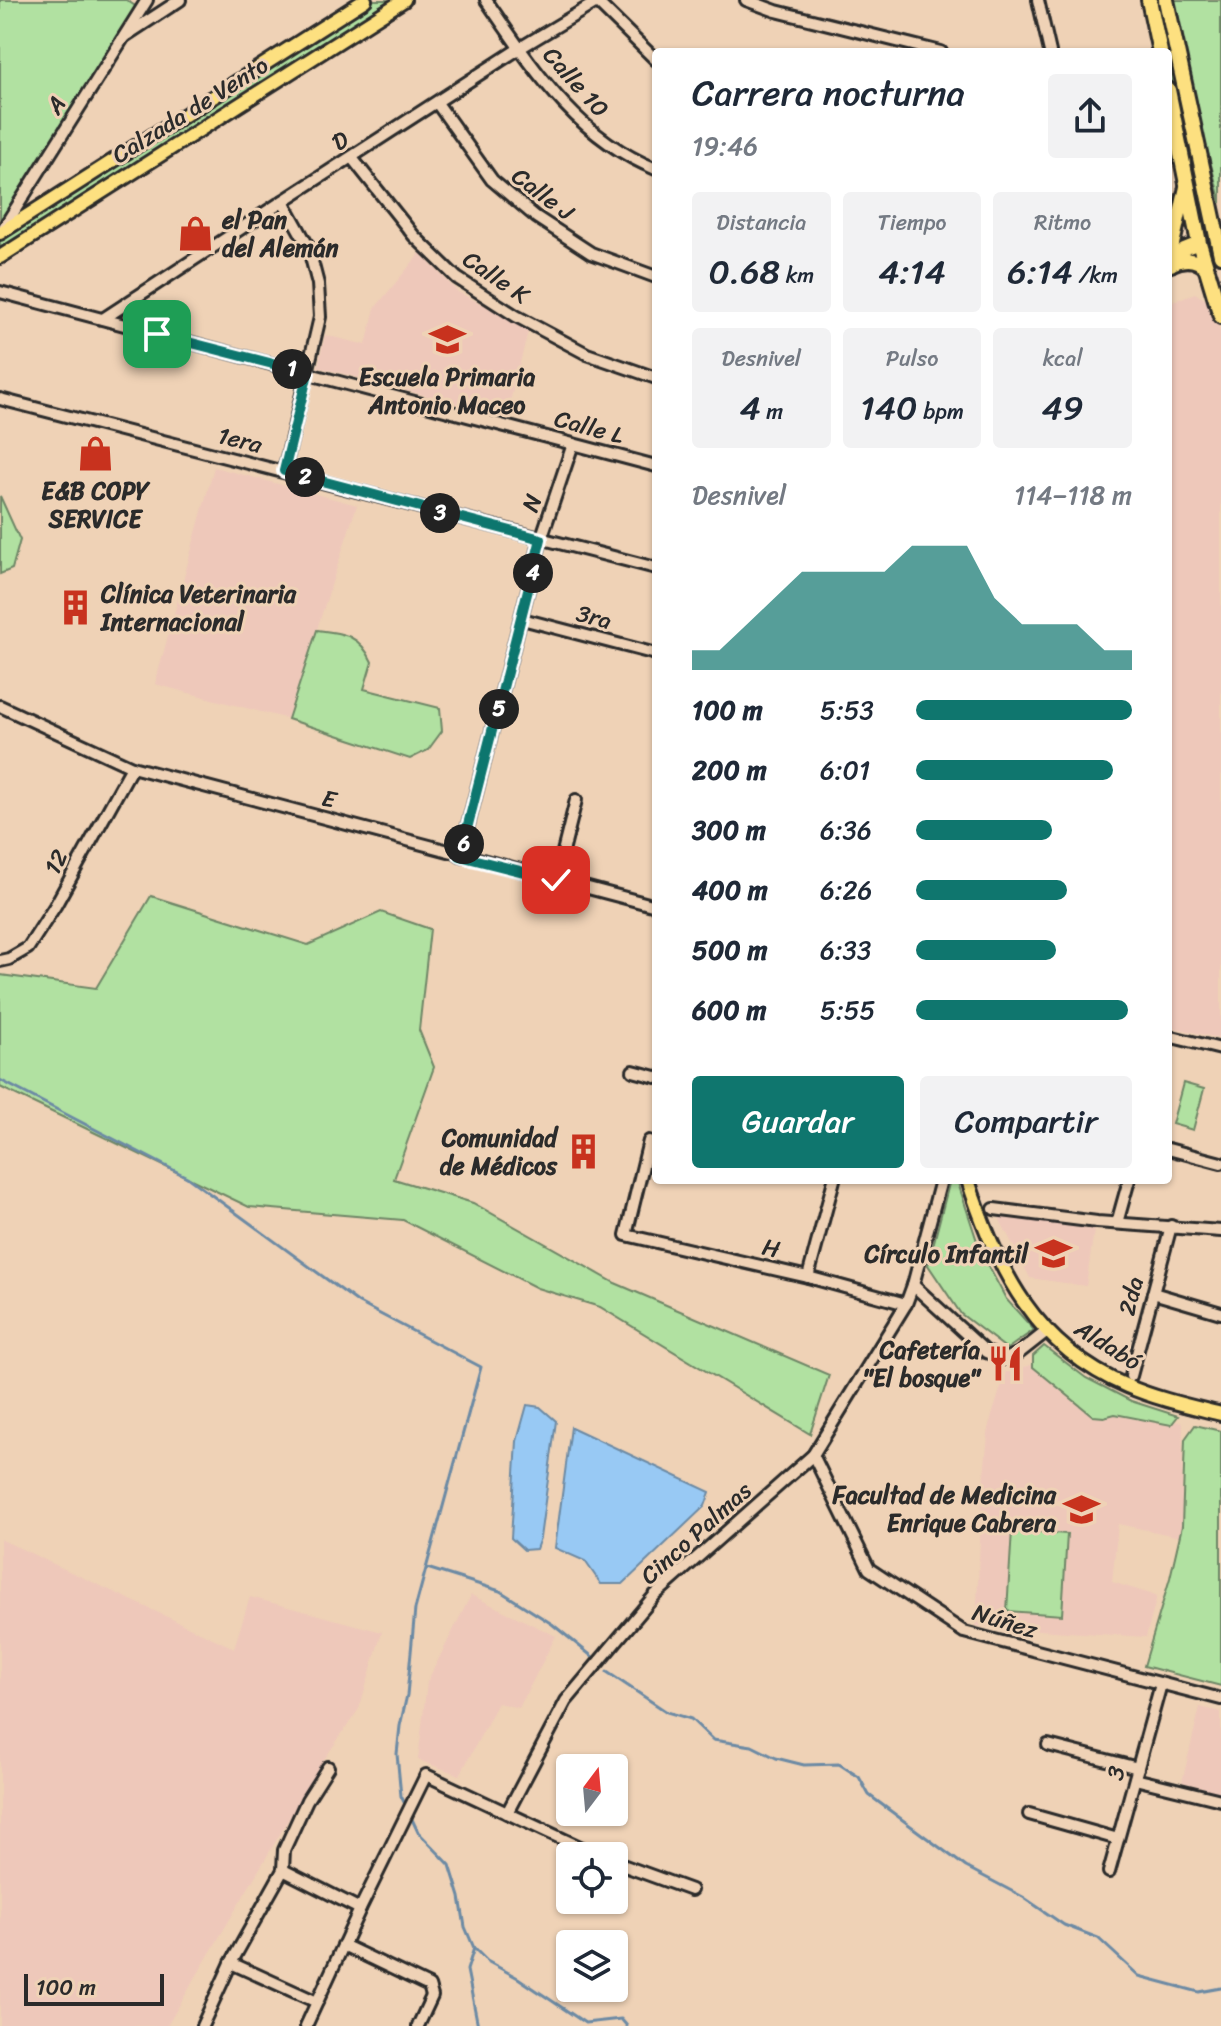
<!DOCTYPE html>
<html lang="es">
<head>
<meta charset="utf-8">
<style>
  body { margin:0; font-family:Sriracha,sans-serif; background:#f2f2f3; color:#1f2937; height:100vh; display:flex; flex-direction:column; font-size:30px; white-space:nowrap }
  * { box-sizing:border-box; margin:0 }
  p { font-size:26px; color:#747a83 }
  .icon { flex:none; width:44px; height:44px; fill:none; stroke:currentColor; stroke-width:2; stroke-linecap:round; stroke-linejoin:round }
  .map { position:relative; flex:1; overflow:hidden }
  .side { position:absolute; left:652px; top:48px; width:520px; height:1136px; display:flex; flex-direction:column; background:#fff; border-radius:8px; box-shadow:0 2px 6px #0004 }
  .side>* { flex:none }
  .needle { width:52px; rotate:16deg }
  .fabs { position:absolute; left:556px; top:1754px; display:grid; gap:16px }
  .fabs a { display:grid; place-items:center; width:72px; height:72px; border-radius:8px; background:#fff; box-shadow:0 2px 6px #0004; font-size:40px }
  .scale { position:absolute; left:24px; bottom:20px; width:140px; box-sizing:border-box; padding-left:8px; border:4px solid #2b2b2b; border-top:0; font-size:22px; line-height:28px; white-space:nowrap; color:#2b2b2b; -webkit-text-stroke:6px #efd2b6; paint-order:stroke }
  .pin { position:absolute; display:grid; place-items:center; width:68px; height:68px; color:#fff; margin:-34px; border-radius:16px; box-shadow:0 4px 12px #0006 }
  .km { position:absolute; width:40px; height:40px; margin:-20px; border-radius:50%; background:#222; color:#fff; font-size:22px; line-height:40px; text-align:center }
  .round { display:grid; place-items:center; flex:none; width:84px; height:84px; border-radius:8px; background:#f2f2f3 }
  .headline { display:flex; align-items:center; justify-content:space-between; height:136px; padding:0 40px }
  h1 { font-size:36px; font-weight:600; line-height:60px }
  .stats { display:grid; grid-template-columns:repeat(3,1fr); gap:12px; height:136px; padding:8px 40px }
  .stats div { display:grid; align-content:center; border-radius:8px; background:#f2f2f3; text-align:center }
  .stats b { font-size:34px; font-weight:600 }
  .stats small { font-size:22px; font-weight:400 }
  .stats p { font-size:22px }
  .chart { height:224px; padding:16px 40px }
  .chart p { display:flex; justify-content:space-between }
  .chart svg { width:100%; height:144px; margin-top:8px; fill:#0f766e; opacity:.7 }
  .cta { display:flex; gap:16px; margin-top:auto; padding:16px 40px }
  .cta a { flex:1; height:92px; border-radius:8px; background:#0f766e; color:#fff; font-size:32px; font-weight:600; line-height:92px; text-align:center }
  .cta a+a { background:#f2f2f3; color:#1f2937 }
  ul { padding:0 40px; list-style:none; font-size:26px }
  li { display:grid; grid-template-columns:128px 96px 1fr; align-items:center; height:60px }
  li i { height:20px; border-radius:10px; background:#0f766e }
  .map>svg:first-child { display:block }
  .built { fill:#eec8ba }
  .green { fill:#b1e1a1; stroke:#6e8666; stroke-width:2 }
  .water { fill:#98c9f4; stroke:#6c8aa4; stroke-width:2 }
  .lines { fill:none; stroke-linecap:round; stroke-linejoin:round }
  .stream { stroke:#6c8aa4; stroke-width:3 }
  .minor-casing { stroke:#2b2b2b; stroke-width:16 }
  .major-casing { stroke:#2b2b2b; stroke-width:18 }
  .highway-casing { stroke:#2b2b2b; stroke-width:20 }
  .minor { stroke:#efd2b6; stroke-width:10 }
  .major { stroke:#fde080; stroke-width:12 }
  .highway { stroke:#fde080; stroke-width:14 }
  .route-casing { stroke:#fff; stroke-width:16 }
  .route { stroke:#0f766e; stroke-width:10 }
  .labels { text-anchor:middle; dominant-baseline:central; stroke-width:6; stroke-linejoin:round; paint-order:stroke }
  .street-label { font-size:24px; fill:#2b2b2b; stroke:#efd2b6 }
  .poi-label { font-size:24px; font-weight:bold; fill:#2b2b2b; stroke:#efd2b6; text-anchor:end }
</style>
</head>
<body>
<div class="map">
<svg width="1221" height="2026" viewBox="0 0 1221 2026">
  <rect width="100%" height="100%" fill="#efd2b6"/>
  <filter id="ink" filterUnits="userSpaceOnUse"><feTurbulence type="fractalNoise" baseFrequency=".0125" numOctaves="2"/><feDisplacementMap in="SourceGraphic" scale="16" xChannelSelector="R" yChannelSelector="G"/><feConvolveMatrix kernelMatrix="1 2 1 2 8 2 1 2 1" color-interpolation-filters="sRGB"/></filter>
  <g filter="url(#ink)">
    <g class="built">
      <polygon points="420,253 458,292 529,328 506,417 318,367 325,335 366,345 375,308"/>
      <polygon points="1195,293 1212,304 1221,334 1221,1039 1168,1026 1168,310 1174,301"/>
      <polygon points="214,467 357,505 288,719 155,684"/>
      <polygon points="998,1216 1094,1230 1086,1286 1030,1278"/>
      <polygon points="1040,1363 1088,1401 1183,1423 1182,1526 1180,1537 1118,1524 1112,1582 1157,1596 1146,1637 976,1626 982,1495 989,1425 1006,1371"/>
      <polygon points="0,1539 234,1648 250,1597 382,1632 359,1709 323,1761 167,2026 0,2026"/>
      <polygon points="471,1595 556,1636 519,1708 498,1703 460,1775 418,1760 427,1682"/>
      <polygon points="1200,1707 1221,1712 1221,1792 1182,1782"/>
    </g>
    <g class="green">
      <polygon points="0,0 126,0 140,9 0,233"/>
      <polygon points="373,0 394,0 0,251 0,240"/>
      <polygon points="1154,0 1159,0 1210,238 1204,239 1168,63 1168,52 1166,52"/>
      <polygon points="1173,0 1221,0 1221,203 1188,76"/>
      <polygon points="0,496 20,540 12,569 0,574"/>
      <path d="M317,630C344,633 360,635 372,662L364,689L440,708L442,731L428,750L410,759L288,719Z"/>
      <polygon points="151,896 308,945 381,912 430,929 419,1030 434,1067 394,1179 473,1203 615,1283 829,1375 810,1434 600,1307 537,1288 403,1220 249,1207 0,1087 0,975 96,988"/>
      <polygon points="1183,1083 1204,1089 1193,1130 1172,1124"/>
      <polygon points="950,1180 957,1180 980,1250 1006,1299 1034,1330 1007,1349 961,1314 928,1265"/>
      <polygon points="1044,1346 1086,1378 1131,1401 1178,1416 1171,1425 1115,1414 1104,1417 1093,1416 1033,1367 1033,1356"/>
      <polygon points="1195,1425 1221,1431 1221,1686 1144,1666 1170,1578 1182,1526 1185,1439"/>
      <polygon points="1012,1530 1067,1534 1062,1615 1007,1611"/>
    </g>
    <g class="water">
      <polygon points="527,1405 540,1407 556,1421 540,1538 536,1549 524,1550 511,1538 517,1441"/>
      <polygon points="571,1427 710,1492 705,1506 623,1584 601,1584 585,1561 555,1548"/>
    </g>
    <g class="lines">
      <g class="stream">
        <polyline points="0,1080 187,1177 359,1303 481,1367 415,1609 407,1695 400,1726 397,1754 401,1796 407,1808"/>
        <polyline points="427,1568 500,1591 552,1624 594,1658"/>
        <polyline points="607,1672 667,1712 691,1719 713,1740 752,1746 776,1758 804,1765 839,1764 859,1777 869,1795 966,1867 1023,1897 1064,1925 1098,1938 1139,1976 1199,1992 1221,1988"/>
        <polyline points="410,1815 418,1832 450,1865 460,1897 465,1927 474,1948 487,1961 518,1978 585,2023 621,2019 627,2026"/>
        <polyline points="474,1948 467,1970 478,2026"/>
      </g>
      <defs>
        <g id="minor">
          <path d="M486,0C533,68 576,137 656,169"/>
          <polyline points="746,0 776,11 941,52"/>
          <polyline points="1038,0 1050,52"/>
          <polyline points="597,2 656,60"/>
          <polyline points="125,36 180,0"/>
          <polyline points="437,103 492,180 536,217 591,253 656,277"/>
          <polyline points="352,158 414,236 457,278 516,316 587,354 656,378"/>
          <polyline points="283,201 308,246 318,284 320,317 284,471"/>
          <polyline points="1,232 147,0"/>
          <polyline points="0,292 656,466"/>
          <polyline points="103,319 283,201 520,48 600,0"/>
          <polyline points="0,399 656,568"/>
          <polyline points="522,619 656,654"/>
          <polyline points="0,706 132,767 656,906"/>
          <polyline points="460,856 541,539 573,444"/>
          <polyline points="556,880 576,800"/>
          <polyline points="0,961 9,959 28,948 55,906 132,767"/>
          <polyline points="1168,1036 1221,1049"/>
          <polyline points="633,1071 656,1077"/>
          <polyline points="649,1141 626,1235 808,1277 906,1304"/>
          <polyline points="1168,1149 1221,1163"/>
          <polyline points="994,1209 1097,1222 1221,1231"/>
          <polyline points="1117,1223 1129,1180"/>
          <polyline points="808,1277 834,1180"/>
          <polyline points="913,1285 986,1352 1005,1359 1019,1353 1047,1331"/>
          <polyline points="1153,1293 1221,1313"/>
          <polyline points="1131,1376 1171,1226"/>
          <polyline points="813,1455 869,1569 964,1632 1221,1699"/>
          <polyline points="1048,1745 1138,1768"/>
          <polyline points="1135,1779 1221,1800"/>
          <polyline points="507,1813 566,1701 655,1595 813,1455 906,1304 913,1285 941,1180"/>
          <polyline points="1029,1814 1118,1839"/>
          <polyline points="614,1862 691,1890"/>
          <polyline points="283,1870 360,1909"/>
          <polyline points="1109,1872 1161,1684"/>
          <polyline points="343,1945 429,1986 432,1996 418,2026"/>
          <polyline points="231,1963 317,2002"/>
          <polyline points="202,2026 231,1963 283,1870 284,1850 307,1800 328,1767"/>
          <polyline points="306,2026 360,1909 426,1775 599,1856"/>
        </g>
        <g id="major">
          <polyline points="0,233 365,0"/>
          <polyline points="0,257 404,0"/>
          <path d="M1172,264C1185,258 1197,258 1206,269"/>
          <polyline points="1171,265 1184,249 1199,243"/>
          <polyline points="1168,266 1186,187"/>
          <path d="M968,1180C997,1270 1035,1347 1127,1386C1157,1399 1189,1406 1221,1414"/>
        </g>
        <g id="highway">
          <polyline points="1149,0 1160,52"/>
          <polyline points="1166,0 1221,255"/>
          <polyline points="1168,90 1199,243 1221,316"/>
        </g>
      </defs>
      <use href="#minor" class="minor-casing"/>
      <use href="#major" class="major-casing"/>
      <use href="#highway" class="highway-casing"/>
      <use href="#minor" class="minor"/>
      <use href="#major" class="major"/>
      <use href="#highway" class="highway"/>
    </g>
  </g>
  <g class="lines" filter="url(#ink)">
    <defs>
      <polyline id="route" points="157,334 308,373 284,471 541,539 460,856 556,880"/>
    </defs>
    <use href="#route" class="route-casing"/>
    <use href="#route" class="route"/>
  </g>
  <defs>
    <symbol id="shop-bare" viewBox="-9 -9 18 18"><path d="M-5-2.5h2.3a2.7 3.5 0 0 1 5.4 0H5L5.5 6h-11ZM-1.5-2.5h3a1.5 2.3 0 0 0-3 0Z" fill="#c8321e" stroke="#efd2b6" stroke-width="2.5" paint-order="stroke"/></symbol>
    <symbol id="school-bare" viewBox="-9 -9 18 18"><path d="M0-5L7-2L0 1L-7-2ZM-4 1L0 2.5L4 1V4Q0 6-4 4Z" fill="#c8321e" stroke="#efd2b6" stroke-width="2.5" paint-order="stroke"/></symbol>
    <symbol id="building-bare" viewBox="-9 -9 18 18"><path d="M-4-6H4V6H1V3H-1V6H-4ZM-2.5-4.3h1.7v1.8h-1.7ZM.8-4.3h1.7v1.8H.8ZM-2.5-1h1.7V.8h-1.7ZM.8-1h1.7V.8H.8Z" fill="#c8321e" stroke="#efd2b6" stroke-width="2.5" paint-order="stroke"/></symbol>
    <symbol id="restaurant-bare" viewBox="-9 -9 18 18"><path d="M-5-6h1v4h1v-4h1v4h1v-4h1v5L-1.5 .5V6h-2V.5L-5-1ZM5-6V6H3V1.5H1.5Q1.5-4 5-6Z" fill="#c8321e" stroke="#efd2b6" stroke-width="2.5" paint-order="stroke"/></symbol>
    <symbol id="university-bare" viewBox="-9 -9 18 18"><path d="M0-5L7-2L0 1L-7-2ZM-4 1L0 2.5L4 1V4Q0 6-4 4Z" fill="#c8321e" stroke="#efd2b6" stroke-width="2.5" paint-order="stroke"/></symbol>
  </defs>
  <g fill-rule="evenodd">
    <use href="#shop-bare" x="170" y="208" width="51" height="51"/>
    <use href="#school-bare" x="422" y="314" width="51" height="51"/>
    <use href="#shop-bare" x="70" y="428" width="51" height="51"/>
    <use href="#building-bare" x="50" y="582" width="51" height="51"/>
    <use href="#building-bare" x="558" y="1126" width="51" height="51"/>
    <use href="#school-bare" x="1028" y="1228" width="51" height="51"/>
    <use href="#restaurant-bare" x="980" y="1338" width="51" height="51"/>
    <use href="#university-bare" x="1056" y="1484" width="51" height="51"/>
  </g>
  <g class="labels">
    <g class="street-label">
      <text transform="translate(576 82) rotate(48)">Calle 10</text>
      <text transform="translate(56 105) rotate(-58)">A</text>
      <text transform="translate(190 110) rotate(-32)">Calzada de Vento</text>
      <text transform="translate(340 141) rotate(-32)">D</text>
      <text transform="translate(543 194) rotate(37)">Calle J</text>
      <text transform="translate(496 277) rotate(34)">Calle K</text>
      <text transform="translate(589 427) rotate(15)">Calle L</text>
      <text transform="translate(240 440) rotate(14)">1era</text>
      <text transform="translate(532 503) rotate(-71)">N</text>
      <text transform="translate(594 617) rotate(15)">3ra</text>
      <text transform="translate(329 799) rotate(15)">E</text>
      <text transform="translate(56 862) rotate(-62)">12</text>
      <text transform="translate(771 1248) rotate(13)">H</text>
      <text transform="translate(1131 1296) rotate(-75)">2da</text>
      <text transform="translate(1108 1345) rotate(32)">Aldabó</text>
      <text transform="translate(696 1533) rotate(-42)">Cinco Palmas</text>
      <text transform="translate(1005 1621) rotate(17)">Núñez</text>
      <text transform="translate(1116 1773) rotate(-74)">3</text>
    </g>
    <g class="poi-label">
      <text x="222" y="220" text-anchor="start">el Pan<tspan x="222" dy="28">del Alemán</tspan></text>
      <text x="447" y="377" text-anchor="middle">Escuela Primaria<tspan x="447" dy="28">Antonio Maceo</tspan></text>
      <text x="95" y="491" text-anchor="middle">E&amp;B COPY<tspan x="95" dy="28">SERVICE</tspan></text>
      <text x="101" y="594" text-anchor="start">Clínica Veterinaria<tspan x="101" dy="28">Internacional</tspan></text>
      <text x="557" y="1138">Comunidad<tspan x="557" dy="28">de Médicos</tspan></text>
      <text x="1028" y="1254">Círculo Infantil</text>
      <text x="980" y="1350">Cafetería<tspan x="980" dy="28">"El bosque"</tspan></text>
      <text x="1056" y="1495">Facultad de Medicina<tspan x="1056" dy="28">Enrique Cabrera</tspan></text>
    </g>
  </g>
</svg>
<div class="fabs">
<a><svg class="needle" viewBox="-14 -14 28 28"><path d="M0-13l5 13h-10z" fill="#e53935"/><path d="M0 13l5-13h-10z" fill="#747a83"/></svg></a>
<a><svg class="icon" aria-label="locate" viewBox="0 0 24 24"><circle cx="12" cy="12" r="6"/><path d="M12 2v4M12 18v4M2 12h4M18 12h4"/></svg></a>
<a><svg class="icon" aria-label="layers" viewBox="0 0 24 24"><path d="M12 4l9 5-9 5-9-5zM3 14l9 5 9-5"/></svg></a>
</div>
<div class="scale">100 m</div>
<div class="pin" style="left:157px;top:334px;background:#1e9e55"><svg class="icon" aria-label="arrive" viewBox="0 0 24 24"><path d="M6 21V4h12l-3 4 3 4H6"/></svg></div>
<div class="pin" style="left:556px;top:880px;background:#d93025"><svg class="icon" aria-label="check" viewBox="0 0 24 24"><path d="M5 12l5 5 9-10"/></svg></div>
<b class="km" style="left:292px;top:369px">1</b>
<b class="km" style="left:305px;top:477px">2</b>
<b class="km" style="left:440px;top:513px">3</b>
<b class="km" style="left:533px;top:573px">4</b>
<b class="km" style="left:499px;top:709px">5</b>
<b class="km" style="left:464px;top:844px">6</b>
<section class="side">
<div class="headline"><div><h1>Carrera nocturna</h1><p>19:46</p></div><a class="round"><svg class="icon" aria-label="share" viewBox="0 0 24 24"><path d="M12 15V3M7 8l5-5 5 5M5 13v7h14v-7"/></svg></a></div>
<div class="stats">
<div><p>Distancia</p><b>0.68<small> km</small></b></div>
<div><p>Tiempo</p><b>4:14</b></div>
<div><p>Ritmo</p><b>6:14<small> /km</small></b></div>
</div>
<div class="stats">
<div><p>Desnivel</p><b>4<small> m</small></b></div>
<div><p>Pulso</p><b>140<small> bpm</small></b></div>
<div><p>kcal</p><b>49</b></div>
</div>
<div class="chart"><p><span>Desnivel</span>114–118 m</p>
<svg viewBox="0 0 160 44" preserveAspectRatio="none"><path d="M0 44V38L10 38L20 30L30 22L40 14L50 14L60 14L70 14L80 6L90 6L100 6L110 22L120 30L130 30L140 30L150 38L160 38V44z"/></svg>
</div>
<ul>
<li><b>100 m</b>5:53<i style="width:100%"></i></li>
<li><b>200 m</b>6:01<i style="width:91%"></i></li>
<li><b>300 m</b>6:36<i style="width:63%"></i></li>
<li><b>400 m</b>6:26<i style="width:70%"></i></li>
<li><b>500 m</b>6:33<i style="width:65%"></i></li>
<li><b>600 m</b>5:55<i style="width:98%"></i></li>
</ul>
<div class="cta"><a>Guardar</a><a>Compartir</a></div>
</section>
</div>
</body>
</html>
